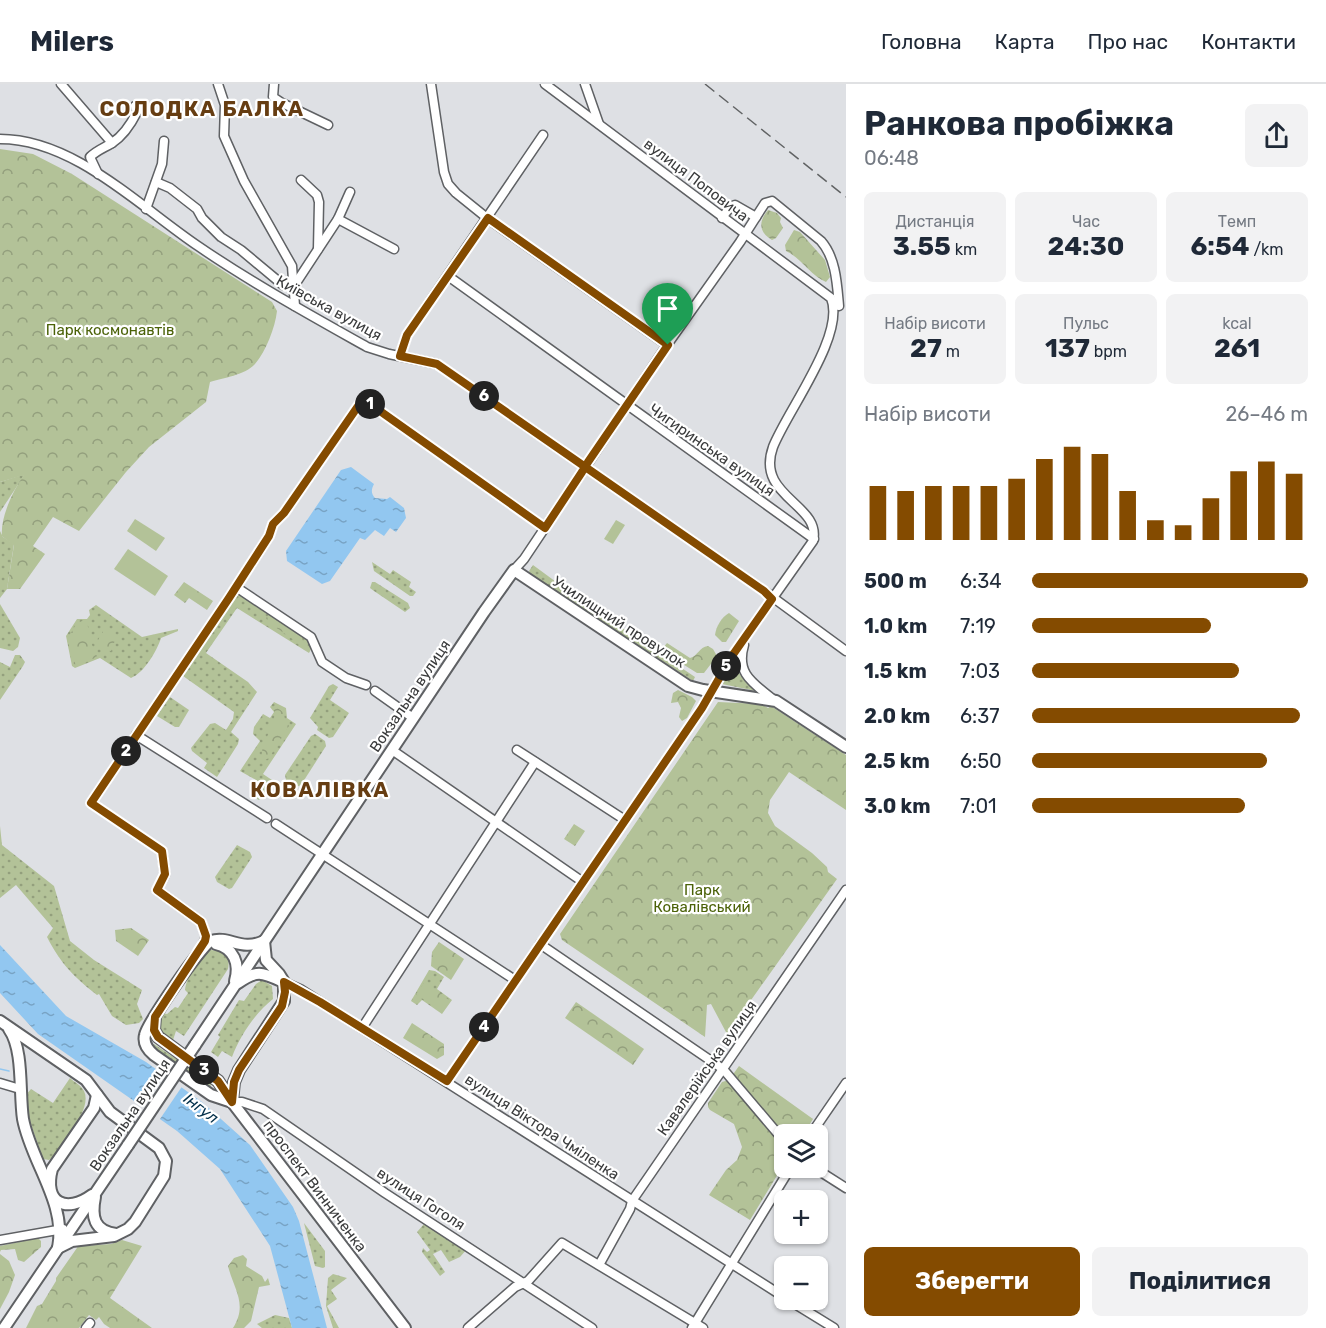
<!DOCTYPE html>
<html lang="uk">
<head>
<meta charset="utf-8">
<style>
  body { margin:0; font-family:Rubik,sans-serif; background:#f2f2f3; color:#1f2937; height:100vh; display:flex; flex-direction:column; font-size:22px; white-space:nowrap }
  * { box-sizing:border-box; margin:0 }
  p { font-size:20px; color:#747a83 }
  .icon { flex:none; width:33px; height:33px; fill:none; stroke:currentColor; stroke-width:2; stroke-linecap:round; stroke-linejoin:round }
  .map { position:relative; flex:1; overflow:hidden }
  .details { display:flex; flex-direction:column; background:#fff; width:480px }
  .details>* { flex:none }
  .buttons { position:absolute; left:774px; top:1040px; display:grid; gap:12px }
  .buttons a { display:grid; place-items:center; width:54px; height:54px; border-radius:9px; background:#fff; box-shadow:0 2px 4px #0004; font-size:30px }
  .pin { position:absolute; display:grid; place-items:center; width:51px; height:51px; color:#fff; margin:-62px -26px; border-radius:50% 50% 50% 0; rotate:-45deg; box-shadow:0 0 6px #0007 }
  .pin .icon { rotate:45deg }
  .km { position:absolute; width:30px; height:30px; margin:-15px; border-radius:50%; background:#222; color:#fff; font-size:16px; line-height:30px; text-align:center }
  .round { display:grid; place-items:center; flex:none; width:63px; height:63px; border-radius:9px; background:#f2f2f3 }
  .summary { display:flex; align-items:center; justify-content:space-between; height:102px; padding:0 18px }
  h1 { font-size:33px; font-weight:700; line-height:45px }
  .figures { display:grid; grid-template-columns:repeat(3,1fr); gap:9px; height:102px; padding:6px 18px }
  .figures div { display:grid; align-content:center; border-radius:9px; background:#f2f2f3; text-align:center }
  .figures b { font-size:26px; font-weight:700 }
  .figures small { font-size:16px; font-weight:400 }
  .figures p { font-size:16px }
  .chart { height:168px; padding:12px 18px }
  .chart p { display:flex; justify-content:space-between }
  .chart svg { width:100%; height:108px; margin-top:6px; stroke:#844b00; stroke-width:6 }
  .cta { display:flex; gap:12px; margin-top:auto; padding:12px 18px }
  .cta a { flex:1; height:69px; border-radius:9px; background:#844b00; color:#fff; font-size:24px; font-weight:700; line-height:69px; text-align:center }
  .cta a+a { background:#f2f2f3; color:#1f2937 }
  ul { padding:0 18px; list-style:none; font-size:20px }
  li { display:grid; grid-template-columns:96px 72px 1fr; align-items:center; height:45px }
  li i { height:15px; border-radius:8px; background:#844b00 }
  header { display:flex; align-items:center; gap:36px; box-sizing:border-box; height:84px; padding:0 30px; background:#fff; border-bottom:2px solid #e0e1e3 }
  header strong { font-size:28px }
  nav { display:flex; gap:33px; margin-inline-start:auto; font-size:21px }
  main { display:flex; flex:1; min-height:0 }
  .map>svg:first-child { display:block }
  .grass { fill:url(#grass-dots) }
  .forest { fill:url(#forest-crowns) }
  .garden { fill:#b3c298 }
  .water { fill:url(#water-ripples) }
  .pier { fill:#dee0e4 }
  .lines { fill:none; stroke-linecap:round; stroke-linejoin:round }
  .stream { stroke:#92c7f0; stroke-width:1.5 }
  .minor-casing { stroke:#5f6164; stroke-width:11 }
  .major-casing { stroke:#5f6164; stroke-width:14 }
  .minor { stroke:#fff; stroke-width:8 }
  .major { stroke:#fff; stroke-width:10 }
  .rail { stroke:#616364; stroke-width:1.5; stroke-dasharray:12 6; stroke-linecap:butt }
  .major-bridge-casing { stroke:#5f6164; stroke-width:14; stroke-linecap:butt }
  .major-bridge { stroke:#fff; stroke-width:10 }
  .route-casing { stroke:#fff; stroke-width:12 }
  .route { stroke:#844b00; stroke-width:8 }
  .labels { text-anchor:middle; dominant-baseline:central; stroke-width:4.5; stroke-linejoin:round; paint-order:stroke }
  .street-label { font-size:15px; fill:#3a3b3c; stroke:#fff }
  .park-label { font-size:15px; fill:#4b6208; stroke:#fff }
  .water-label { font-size:16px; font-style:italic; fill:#04304a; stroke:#fff }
  .district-label { font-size:21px; font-weight:bold; letter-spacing:1.5px; fill:#663d12; stroke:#fff }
</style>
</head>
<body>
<header>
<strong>Milers</strong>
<nav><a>Головна</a><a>Карта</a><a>Про нас</a><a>Контакти</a></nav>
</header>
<main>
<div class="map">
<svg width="846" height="1244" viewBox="0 0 846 1244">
  <defs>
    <pattern id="grass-dots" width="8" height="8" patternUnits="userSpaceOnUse" patternTransform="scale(1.5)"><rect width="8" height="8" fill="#b3c298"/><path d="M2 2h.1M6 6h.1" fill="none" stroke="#939f7d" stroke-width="1.8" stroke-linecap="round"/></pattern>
    <pattern id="forest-crowns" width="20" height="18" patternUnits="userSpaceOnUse" patternTransform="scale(1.5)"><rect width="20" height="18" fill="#b3c298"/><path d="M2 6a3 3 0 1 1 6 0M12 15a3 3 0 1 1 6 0" fill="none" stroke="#939f7d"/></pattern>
    <pattern id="water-ripples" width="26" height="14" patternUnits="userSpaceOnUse" patternTransform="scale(1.5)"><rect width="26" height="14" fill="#92c7f0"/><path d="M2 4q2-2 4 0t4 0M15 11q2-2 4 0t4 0" fill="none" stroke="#78a3c4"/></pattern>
  </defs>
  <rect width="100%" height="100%" fill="#dee0e4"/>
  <g class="grass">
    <polygon points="25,390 0,428 0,398"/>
    <polygon points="0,447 3,453 14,460 7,505 0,514"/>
    <polygon points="372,478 390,490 393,486 411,498 409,503 416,508 413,512 410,512 374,487"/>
    <polygon points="533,481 582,517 695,593 693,597 531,491 529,487"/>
    <polygon points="372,498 375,498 408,519 410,524 405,528 374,507 370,504"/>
    <path d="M239,510H242L303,550C308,556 314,562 309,569L237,524L206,569L248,598L257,608L231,648L239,655L238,660L217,693L204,684L207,679L192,667L191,664L210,640L215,639L226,646L233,635L234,628L183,592L230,520Z"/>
    <polygon points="0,520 20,554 18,563 13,567 0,564"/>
    <path d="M96,521L142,553L178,545V547L161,554C157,567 144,589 131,594L100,574L75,584L72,582L66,552L77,535H87L90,531L89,526Z"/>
    <polygon points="15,571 20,571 25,578 23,582 0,616 0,578 10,583"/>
    <polygon points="735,582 741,592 756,607 722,600"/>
    <polygon points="333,600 338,603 330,616 349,629 333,653 329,654 317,646 318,643 310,634 329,602"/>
    <polygon points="170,613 189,626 179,643 175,643 157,632"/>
    <polygon points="274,618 286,624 287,634 296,640 263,690 272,696 272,699 259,716 255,714 263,700 240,687 260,657 253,650 254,643 263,630 270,634 274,628 270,623"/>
    <polygon points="315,650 325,657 326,662 301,701 296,703 286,696 285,691 311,652"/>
    <path d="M0,742L2,761L54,802L70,857L94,876L142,906L137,920L143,935L139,939L126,941L112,932L99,910L97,911C73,892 61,880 47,853L53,844L16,801L0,814Z"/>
    <polygon points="237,761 250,768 252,773 232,804 229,805 217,798 215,793"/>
    <path d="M210,866C222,866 231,871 228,885L184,952L176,947L172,959L159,947L160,931L163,929L167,930L175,923L178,924L188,909L185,906C187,892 197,874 210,866Z"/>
    <polygon points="429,886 435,887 444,893 437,905 452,916 442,930 422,916 417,921 411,917"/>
    <path d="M262,896L272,902L273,915C255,929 240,952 232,973L222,967L218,973L211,968L220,953L218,951L239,916L244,917L256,900Z"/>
    <polygon points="154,960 212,999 210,1003 155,965 152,962"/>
    <path d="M70,994C74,998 81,1001 84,1007C93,1025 63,1058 53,1073L49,1076L43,1075L28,1032L25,1012L31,1005L53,1019Z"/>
    <polygon points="304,1139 325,1167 325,1183 323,1184 315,1182"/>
    <polygon points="424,1140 467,1165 460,1173 449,1178 441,1166 433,1170 445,1188 440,1192 422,1168 423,1164 427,1168 430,1166 417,1148"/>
    <polygon points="333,1190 347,1194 331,1206 337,1215 327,1222 339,1244 333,1244 326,1222 328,1194"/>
    <polygon points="275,1231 289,1234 292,1244 262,1244 257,1240"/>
  </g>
  <g class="forest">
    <path d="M0,65L33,70L72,90L272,218L277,227C275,244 266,267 255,280C245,291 223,294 210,298L206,318L149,363L126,388L79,447L53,433L33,462L45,470L20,505H7L14,461C10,458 5,455 2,452C0,433 14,405 24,391L0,398Z"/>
    <path d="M768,126L777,129L781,134L780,138L783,144L776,154L772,156C759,148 758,138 768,126Z"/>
    <path d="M794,146L800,148L825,176L830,193L826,198C811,192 801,174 786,167L785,161Z"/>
    <polygon points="184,498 213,517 207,526 189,514 185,519 174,511"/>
    <path d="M729,529L739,537L726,558H722L715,551C716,542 722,533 729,529Z"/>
    <polygon points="269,531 275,532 278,539 284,541 285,544 300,549 302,553 303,560 301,561 268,538 266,534"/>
    <path d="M82,537H86C89,545 90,550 91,558C92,562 96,568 97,573L76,582L67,556L76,540Z"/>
    <polygon points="104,545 117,551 111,567 98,564 97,558"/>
    <path d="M667,559L690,574C698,572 699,563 708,562L713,565L717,572L704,589H697L665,569L663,564Z"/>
    <polygon points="678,606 692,613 696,617 687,634 682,637 679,633 681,624 678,618 671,619 673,609"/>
    <polygon points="718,618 761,620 768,624 771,622 846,671 846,726 789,688 770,716 768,729 775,742 812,769 827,783 828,788 837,795 727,950 711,920 707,921 705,953 562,856 560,850"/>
    <path d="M275,622L284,629L285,636L289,642L269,674L265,676L262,673C260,657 280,638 273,624Z"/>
    <polygon points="574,740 585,747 575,762 564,755"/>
    <polygon points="131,844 149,856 138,872 116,857 115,846"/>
    <polygon points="439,858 464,875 451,896 431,882 432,868"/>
    <polygon points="425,898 449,916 441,928 416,910"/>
    <polygon points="576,918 644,965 633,981 565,934"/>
    <polygon points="412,939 444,960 444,971 437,975 403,954"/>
    <polygon points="739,982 813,1035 804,1050 784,1050 784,1080 750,1136 709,1111 726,1086 737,1076 742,1063 734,1040 710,1026 708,1023 708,1019 722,998 729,996"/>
    <polygon points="38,1154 41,1157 41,1163 24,1178 18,1176 15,1165 1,1166 0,1168 0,1162"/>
    <polygon points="122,1156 142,1162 110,1214 152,1244 110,1244 104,1240 99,1233 96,1236 89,1231 79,1244 26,1244 37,1222 42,1220 56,1197 56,1194 79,1161 83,1162 111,1160"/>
    <polygon points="0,1170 9,1177 15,1191 9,1208 0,1225"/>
    <path d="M243,1171L247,1175L246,1182L262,1192L265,1198L268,1194L270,1201L259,1203L251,1237L244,1244H233C248,1220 234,1206 228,1182L234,1174Z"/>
  </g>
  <g class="garden">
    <polygon points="135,435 165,454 156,467 127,447"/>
    <polygon points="616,436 625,441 613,460 604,455"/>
    <polygon points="128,465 168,492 155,512 114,485"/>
  </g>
  <g class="water">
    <path d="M351,383L374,400C371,406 371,409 375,414L387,415L390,413L404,424L406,434L396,448L390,444L384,452L375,446L365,456L360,454L330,497L322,500L287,477L286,467L341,386Z"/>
    <polygon points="0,861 66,932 146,978 202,1018 250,1061 293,1123 299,1137 327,1244 292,1244 270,1162 220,1085 177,1047 38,950 0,909"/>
  </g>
  <polygon class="pier" points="163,987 183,1001 158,1038 138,1024"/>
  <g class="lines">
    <polyline class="stream" points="0,985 9,987"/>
    <defs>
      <g id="minor">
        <polyline points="61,0 112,59"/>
        <polyline points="218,0 225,21 224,52 244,97 292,182 295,222"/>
        <polyline points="274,0 273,13 282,19 328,41"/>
        <polyline points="431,0 444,88 448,100 456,109 487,134 667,261"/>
        <polyline points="585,0 599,40"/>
        <path d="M0,55C74,55 140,123 198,162C252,199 310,231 367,263L389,270L437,280L764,507L846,567"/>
        <path d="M98,90L90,73C97,66 104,64 112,59C123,52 131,40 137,28L135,22"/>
        <polyline points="301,96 317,111 319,118 318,165"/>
        <polyline points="156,98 170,104 197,125 202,134 221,153 241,166 283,201 294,202 338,135 350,108"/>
        <polyline points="146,125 162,80 164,57"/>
        <path d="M756,133L765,119L772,117L821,157C836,174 837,200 839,222"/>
        <polyline points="338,135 394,165"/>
        <polyline points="448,192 814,455"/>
        <polyline points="400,272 407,251 543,51"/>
        <polyline points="514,486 524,475 667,261 740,158 756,133 735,121 730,123 722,134"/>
        <polyline points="236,503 311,553 322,578 346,594 366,601"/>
        <path d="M744,561C735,591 755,600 775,617"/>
        <polyline points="375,607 413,634"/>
        <polyline points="136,651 267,734"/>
        <polyline points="392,666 583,798"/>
        <polyline points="517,666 625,736"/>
        <polyline points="276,740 515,896"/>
        <polyline points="540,860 723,985 784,1057"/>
        <polyline points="202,863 206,852 201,838 157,806 165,791 162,767 91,719 229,514 269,452 273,440 284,429 363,315 545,444"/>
        <polyline points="284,898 300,905 784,1213"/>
        <polyline points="362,944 535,678"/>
        <path d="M447,997L702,624L732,572L813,457C822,420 755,413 773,363C787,327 846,251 831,214L545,0"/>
        <polyline points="0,999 20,1005"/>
        <polyline points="232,1018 242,1018 263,1025 385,1109 592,1244"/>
        <polyline points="811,1050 846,999"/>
        <polyline points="813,1083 846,1104"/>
        <polyline points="0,1156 63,1145"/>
        <polyline points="599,1181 630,1125 632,1117 846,806"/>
        <polyline points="787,1215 834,1244"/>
        <polyline points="86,1244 90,1239"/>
        <polyline points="468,1244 515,1203 528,1197 562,1159 703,1244"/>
        <polyline points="692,1244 791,1083"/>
      </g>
      <g id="major">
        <path d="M216,860C234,864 240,880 235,897"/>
        <path d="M238,899C256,886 262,888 281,897"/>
        <polyline points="155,933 154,946 158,953 218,997 232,1018 405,1244"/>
        <polyline points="0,937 86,996 110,1028 159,1064 166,1077 164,1092 135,1138 128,1145 114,1152 72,1157 58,1164"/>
        <path d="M9,945C24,966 19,1009 23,1035C31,1078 67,1119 58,1164"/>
        <polyline points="195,961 484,528 514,486 688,602 703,606 776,617 846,663"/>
        <path d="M232,1018L211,1011L154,971C148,966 143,959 145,951C147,940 202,860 211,857C229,851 241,868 264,857"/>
        <polyline points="232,1018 234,998 239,986 284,917 284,898 279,890 266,876 264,857"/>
        <path d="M92,1111C66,1130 43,1119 52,1085L94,1024L97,1011"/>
        <path d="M95,1113C91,1133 94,1147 116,1150"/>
        <polyline points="4,1244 128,1061"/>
      </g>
    </defs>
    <use href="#minor" class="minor-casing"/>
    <use href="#major" class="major-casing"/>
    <use href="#minor" class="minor"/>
    <use href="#major" class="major"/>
    <polyline class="rail" points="705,0 846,113"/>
    <defs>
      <polyline id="major-bridge" points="128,1061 195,961"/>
    </defs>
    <use href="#major-bridge" class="major-bridge-casing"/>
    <use href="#major-bridge" class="major-bridge"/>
  </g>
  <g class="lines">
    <defs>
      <polyline id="route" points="668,261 588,378 582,388 545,444 363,315 284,429 273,440 269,452 229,514 91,719 162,767 165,790 157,806 201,838 206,852 205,857 155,933 154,946 158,953 218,997 232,1018 234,998 239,986 282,922 285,908 284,898 320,918 447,997 702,624 732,572 772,515 764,507 437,280 400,272 407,251 488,134 668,261"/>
    </defs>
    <use href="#route" class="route-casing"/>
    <use href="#route" class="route"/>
  </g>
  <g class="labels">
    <g class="street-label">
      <text transform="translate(696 96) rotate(37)">вулиця Поповича</text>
      <text transform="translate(329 224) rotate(29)">Київська вулиця</text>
      <text transform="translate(712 366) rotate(35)">Чигиринська вулиця</text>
      <text transform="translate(619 538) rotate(33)">Училищний провулок</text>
      <text transform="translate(410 612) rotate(-56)">Вокзальна вулиця</text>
      <text transform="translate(707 984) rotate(-55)">Кавалерійська вулиця</text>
      <text transform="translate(130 1031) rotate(-56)">Вокзальна вулиця</text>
      <text transform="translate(542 1043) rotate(33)">вулиця Віктора Чміленка</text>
      <text transform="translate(315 1102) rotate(53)">проспект Винниченка</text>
      <text transform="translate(421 1115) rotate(33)">вулиця Гоголя</text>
    </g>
    <g class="park-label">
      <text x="110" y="246">Парк космонавтів</text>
      <text x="702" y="806">Парк<tspan x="702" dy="17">Ковалівський</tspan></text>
    </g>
    <g class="water-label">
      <text transform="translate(201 1024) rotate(37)">Інгул</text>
    </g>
    <g class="district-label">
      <text x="202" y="24">СОЛОДКА БАЛКА</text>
      <text x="320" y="705">КОВАЛІВКА</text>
    </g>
  </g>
</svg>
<div class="buttons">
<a><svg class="icon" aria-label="layers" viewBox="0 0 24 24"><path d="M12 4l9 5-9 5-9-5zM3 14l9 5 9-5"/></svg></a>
<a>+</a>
<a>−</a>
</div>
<div class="pin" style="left:668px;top:261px;background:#1e9e55"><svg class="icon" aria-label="arrive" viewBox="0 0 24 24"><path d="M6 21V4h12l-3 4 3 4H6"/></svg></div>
<b class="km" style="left:370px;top:320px">1</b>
<b class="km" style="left:126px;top:667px">2</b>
<b class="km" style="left:204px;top:986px">3</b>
<b class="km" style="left:484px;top:943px">4</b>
<b class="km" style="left:726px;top:582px">5</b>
<b class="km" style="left:484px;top:312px">6</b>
</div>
<section class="details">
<div class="summary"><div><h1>Ранкова пробіжка</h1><p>06:48</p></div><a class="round"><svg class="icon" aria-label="share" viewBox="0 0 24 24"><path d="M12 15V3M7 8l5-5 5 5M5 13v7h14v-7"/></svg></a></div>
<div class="figures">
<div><p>Дистанція</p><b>3.55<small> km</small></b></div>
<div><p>Час</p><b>24:30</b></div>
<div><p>Темп</p><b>6:54<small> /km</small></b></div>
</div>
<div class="figures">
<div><p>Набір висоти</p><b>27<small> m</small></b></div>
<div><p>Пульс</p><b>137<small> bpm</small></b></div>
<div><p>kcal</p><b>261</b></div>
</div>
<div class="chart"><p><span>Набір висоти</span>26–46 m</p>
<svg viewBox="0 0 160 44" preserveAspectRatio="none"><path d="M5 44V22M15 44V24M25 44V22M35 44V22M45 44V22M55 44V19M65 44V11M75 44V6M85 44V9M95 44V24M105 44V36M115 44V38M125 44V27M135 44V16M145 44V12M155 44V17"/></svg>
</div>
<ul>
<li><b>500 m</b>6:34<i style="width:100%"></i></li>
<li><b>1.0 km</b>7:19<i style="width:65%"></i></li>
<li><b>1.5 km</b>7:03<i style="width:75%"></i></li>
<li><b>2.0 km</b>6:37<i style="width:97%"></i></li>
<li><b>2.5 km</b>6:50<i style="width:85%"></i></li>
<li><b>3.0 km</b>7:01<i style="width:77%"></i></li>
</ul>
<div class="cta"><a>Зберегти</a><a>Поділитися</a></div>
</section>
</main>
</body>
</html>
